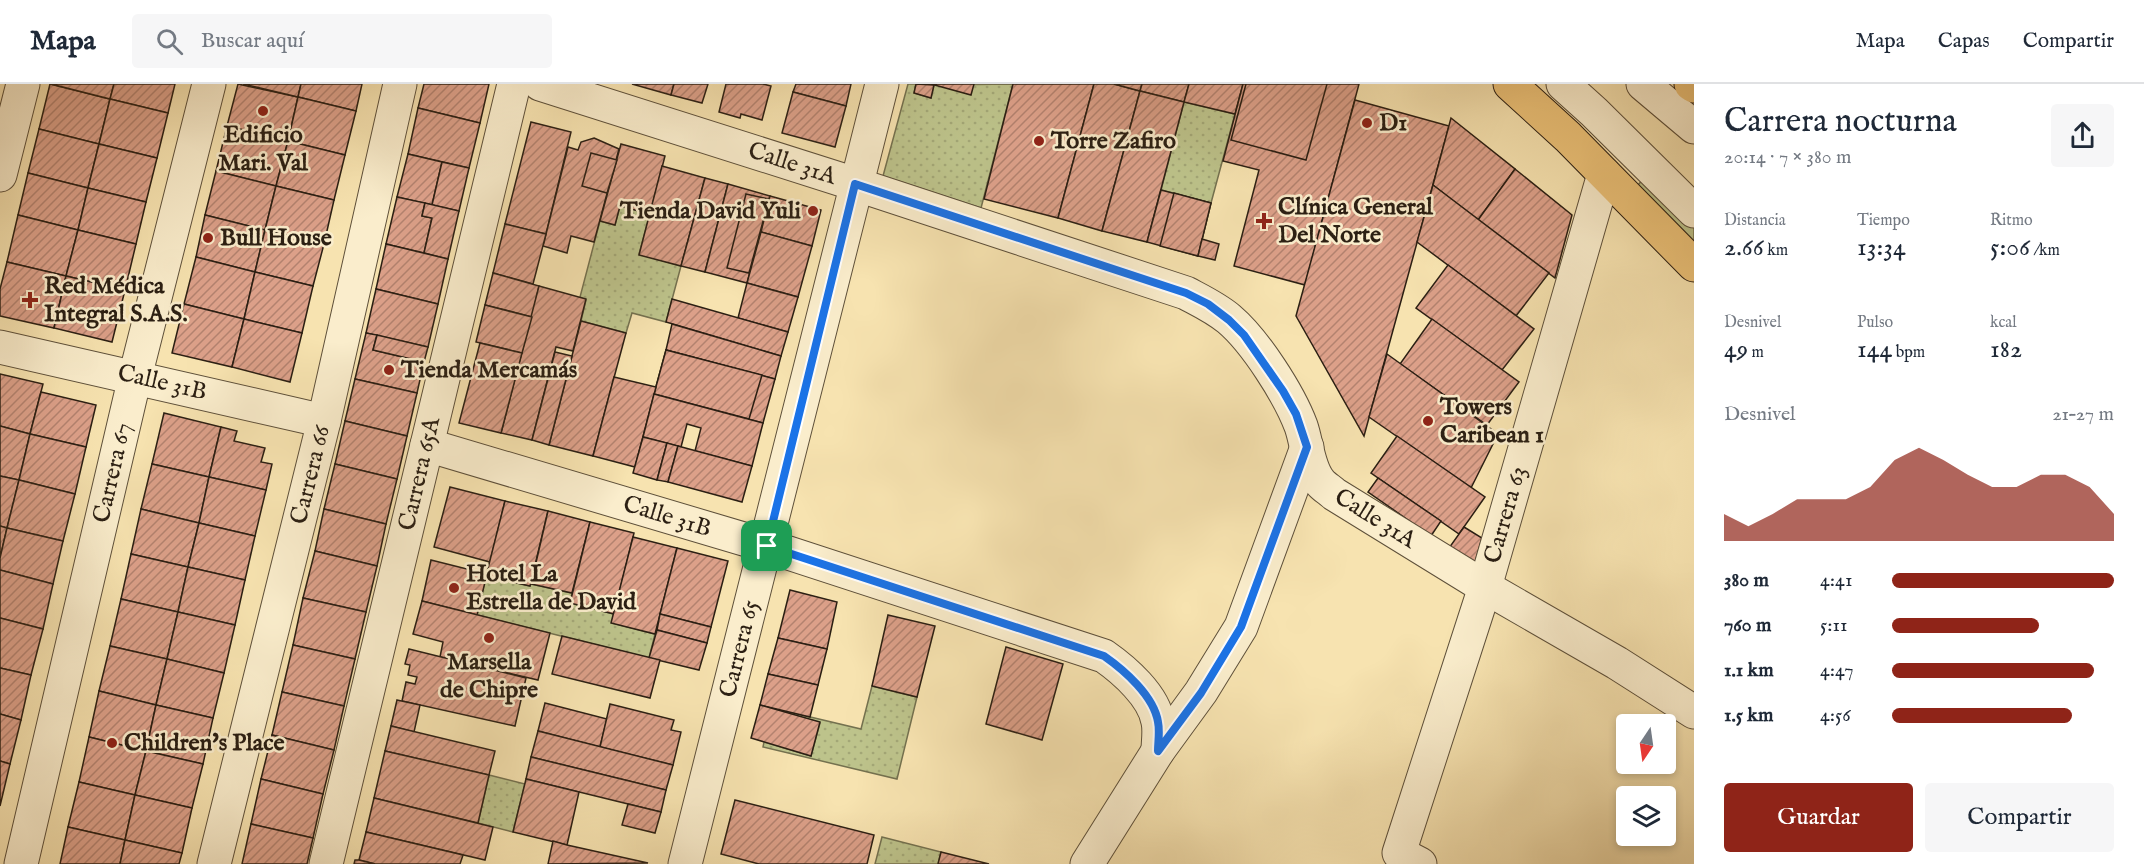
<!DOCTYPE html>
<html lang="es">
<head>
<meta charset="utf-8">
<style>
  body { margin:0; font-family:"IM FELL English",serif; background:#f6f6f7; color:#1f2937; height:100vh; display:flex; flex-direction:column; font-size:22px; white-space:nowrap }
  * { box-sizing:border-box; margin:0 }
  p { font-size:20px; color:#747a83 }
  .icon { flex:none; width:33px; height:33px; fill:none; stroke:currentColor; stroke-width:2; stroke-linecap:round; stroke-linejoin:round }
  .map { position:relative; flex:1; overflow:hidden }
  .sheet { display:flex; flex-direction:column; background:#fff; width:450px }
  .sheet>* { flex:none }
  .needle { width:39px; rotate:193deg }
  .tools { position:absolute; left:1616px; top:630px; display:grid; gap:12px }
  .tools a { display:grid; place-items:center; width:60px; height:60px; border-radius:6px; background:#fff; box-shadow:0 3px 9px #0003; font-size:30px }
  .pin { position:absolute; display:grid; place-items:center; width:51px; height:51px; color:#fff; margin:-26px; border-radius:12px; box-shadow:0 3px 9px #0006 }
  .round { display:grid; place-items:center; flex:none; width:63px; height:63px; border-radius:6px; background:#f6f6f7 }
  .head { display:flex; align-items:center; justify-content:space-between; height:102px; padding:0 30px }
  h1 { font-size:33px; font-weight:600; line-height:45px }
  .stats { display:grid; grid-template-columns:repeat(3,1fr); gap:9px; height:102px; padding:6px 30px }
  .stats div { display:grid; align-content:center }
  .stats b { font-size:26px; font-weight:600 }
  .stats small { font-size:16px; font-weight:400 }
  .stats p { font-size:16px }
  .chart { height:168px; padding:12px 30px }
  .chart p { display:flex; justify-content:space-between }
  .chart svg { width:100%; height:108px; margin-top:6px; fill:#8f2418; opacity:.7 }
  .primary-button { display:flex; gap:12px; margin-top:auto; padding:12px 30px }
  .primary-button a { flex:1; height:69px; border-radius:6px; background:#8f2418; color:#fff; font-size:24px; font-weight:600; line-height:69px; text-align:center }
  .primary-button a+a { background:#f6f6f7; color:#1f2937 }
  ul { padding:0 30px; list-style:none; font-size:20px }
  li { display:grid; grid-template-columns:96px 72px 1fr; align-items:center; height:45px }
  li i { height:15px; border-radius:8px; background:#8f2418 }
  header { display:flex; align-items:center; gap:36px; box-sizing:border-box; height:84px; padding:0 30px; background:#fff; border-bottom:2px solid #e0e1e3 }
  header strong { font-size:28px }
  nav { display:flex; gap:33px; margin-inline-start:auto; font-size:21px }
  .search { width:420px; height:54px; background:#f6f6f7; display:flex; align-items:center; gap:15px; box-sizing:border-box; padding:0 21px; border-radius:6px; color:#747a83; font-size:22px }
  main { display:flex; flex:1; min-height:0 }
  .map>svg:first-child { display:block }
  .green { fill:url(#green-dots); stroke:#74714f; stroke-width:1.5 }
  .building { fill:url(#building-hatch); stroke:#2b1f13; stroke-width:1.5 }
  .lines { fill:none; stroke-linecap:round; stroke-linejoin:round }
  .minor-casing { stroke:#5e503a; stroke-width:35 }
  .highway-casing { stroke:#2b1f13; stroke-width:35 }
  .minor { stroke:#faedcc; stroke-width:33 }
  .highway { stroke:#ecc278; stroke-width:33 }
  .route-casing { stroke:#fff; stroke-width:12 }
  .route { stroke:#1a73e8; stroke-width:8 }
  .poi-dot { fill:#8f2418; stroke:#faedcc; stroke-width:2 }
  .labels { text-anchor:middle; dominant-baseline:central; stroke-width:5; stroke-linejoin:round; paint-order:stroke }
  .poi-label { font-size:24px; font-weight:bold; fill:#2b1f13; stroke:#faedcc; text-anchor:start }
  .street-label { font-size:24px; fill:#2b1f13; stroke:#faedcc }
</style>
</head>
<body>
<header>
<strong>Mapa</strong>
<div class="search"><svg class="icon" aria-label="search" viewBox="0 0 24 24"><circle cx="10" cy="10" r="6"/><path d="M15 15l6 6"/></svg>Buscar aquí</div>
<nav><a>Mapa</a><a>Capas</a><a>Compartir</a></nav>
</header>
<main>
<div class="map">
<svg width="1694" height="780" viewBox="0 0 1694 780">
  <defs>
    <pattern id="green-dots" width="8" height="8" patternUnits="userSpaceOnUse" patternTransform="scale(1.5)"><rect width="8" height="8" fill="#bdc38b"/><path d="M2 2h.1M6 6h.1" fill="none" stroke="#a3a777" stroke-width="1.8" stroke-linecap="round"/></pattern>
    <pattern id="building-hatch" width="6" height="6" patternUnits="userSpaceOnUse" patternTransform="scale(1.5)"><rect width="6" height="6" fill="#dca089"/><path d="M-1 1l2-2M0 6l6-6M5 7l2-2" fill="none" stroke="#b3826f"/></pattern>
  </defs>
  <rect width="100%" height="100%" fill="#f7e3b0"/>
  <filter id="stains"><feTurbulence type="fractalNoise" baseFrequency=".00333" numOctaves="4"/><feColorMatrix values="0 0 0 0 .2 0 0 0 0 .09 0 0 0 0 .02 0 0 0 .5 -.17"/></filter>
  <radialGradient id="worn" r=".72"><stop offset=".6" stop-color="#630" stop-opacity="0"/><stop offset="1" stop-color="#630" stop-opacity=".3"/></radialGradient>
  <g class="green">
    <polygon points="908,0 916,0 914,9 931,14 934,1 1013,0 981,124 883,92"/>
    <polygon points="1184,18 1235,30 1211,119 1161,106"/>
    <polygon points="1647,91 1694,137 1694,161 1637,102"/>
    <polygon points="620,122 650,130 639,170 681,182 666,238 632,229 626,249 581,237 586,216 580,213 600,137 615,141"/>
    <polygon points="486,492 530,502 531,500 572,509 570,519 614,530 612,539 655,550 649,574 477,531"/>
    <polygon points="872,602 917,613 897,695 763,663 764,658 811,672 820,639 760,621 861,645"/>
    <polygon points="489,691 525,700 513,748 478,739"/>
    <polygon points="882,753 941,768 938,780 875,780"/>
  </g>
  <g class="building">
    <polygon points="50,0 110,15 99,60 39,45"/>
    <polygon points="51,0 114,0 110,15"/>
    <polygon points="114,0 175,0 168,29 110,15"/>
    <polygon points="238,0 298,13 288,57 227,42"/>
    <polygon points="243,0 301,0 298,13"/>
    <polygon points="301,0 362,0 356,27 298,13"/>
    <polygon points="424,0 489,0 480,39 418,24"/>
    <polygon points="632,0 674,0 671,11"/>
    <polygon points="674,0 708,0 702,19 671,11"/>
    <polygon points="726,0 763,0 771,2 762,36 741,30 740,34 719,28"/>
    <polygon points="796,0 851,0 846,22 793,8"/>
    <polygon points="916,0 934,1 931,14 914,9"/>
    <polygon points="931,0 974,0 971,11"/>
    <polygon points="1013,0 1094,0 1058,134 984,115"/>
    <polygon points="1094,0 1114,0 1140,7 1102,147 1058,134"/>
    <polygon points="1114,0 1142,0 1140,7"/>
    <polygon points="1142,0 1189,0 1184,18 1140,7"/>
    <polygon points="1189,0 1243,0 1235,30 1184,18"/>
    <polygon points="1243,0 1359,0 1305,201 1234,182 1259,86 1223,77"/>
    <polygon points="1246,0 1327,0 1306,76 1231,56"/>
    <polygon points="1140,7 1184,18 1147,158 1102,147"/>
    <polygon points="793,8 846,22 835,63 782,49"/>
    <polygon points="298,13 356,27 345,71 288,57"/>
    <polygon points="110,15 168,29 157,74 99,60"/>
    <polygon points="1355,16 1449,42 1364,352 1296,232"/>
    <polygon points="418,24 480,39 469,84 408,70"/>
    <polygon points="1451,34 1515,85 1478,136 1433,101"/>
    <polygon points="531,38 571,48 546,150 505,140"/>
    <polygon points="227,42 288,57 276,102 216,87"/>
    <polygon points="39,45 99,60 88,104 28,89"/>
    <polygon points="594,54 619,65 594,158 571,152 567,169 543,162 568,63 578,66 581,58"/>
    <polygon points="288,57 345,71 334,116 276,102"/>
    <polygon points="99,60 157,74 146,118 88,104"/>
    <polygon points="621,60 665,72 650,130 620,122 615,141 600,137"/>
    <polygon points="591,69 617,76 607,109 582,102"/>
    <polygon points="408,70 442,78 432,121 397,113"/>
    <polygon points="442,78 469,84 459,127 432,121"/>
    <polygon points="662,82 705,94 681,182 639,171"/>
    <polygon points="1515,85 1572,131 1555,194 1478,136"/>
    <polygon points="216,87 276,102 265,146 205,131"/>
    <polygon points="28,89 88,104 78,146 18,131"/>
    <polygon points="705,94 728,100 705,188 681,182"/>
    <polygon points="728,100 770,112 747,199 705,188"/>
    <polygon points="1433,101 1549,189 1516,232 1417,158"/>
    <polygon points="276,102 334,116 324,160 265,146"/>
    <polygon points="88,104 146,118 136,160 78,146"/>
    <polygon points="1161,106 1211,119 1198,172 1147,158"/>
    <polygon points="1174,109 1211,119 1198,172 1160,162"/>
    <polygon points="746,110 769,115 749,189 727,184"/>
    <polygon points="770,112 821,126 812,162 761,148"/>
    <polygon points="397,113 425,119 422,132 432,134 424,169 386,160"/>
    <polygon points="425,119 459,127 448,175 424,169 432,134 422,132"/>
    <polygon points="18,131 78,146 66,192 7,178"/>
    <polygon points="205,131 265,146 255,188 196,173"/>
    <polygon points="505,140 546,150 533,200 493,189"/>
    <polygon points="78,146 136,160 125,206 66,192"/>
    <polygon points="265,146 324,160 313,202 255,188"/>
    <polygon points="761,148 812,162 798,213 747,199"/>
    <polygon points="1202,155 1219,160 1215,176 1198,172"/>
    <polygon points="386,160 448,175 438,220 376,205"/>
    <polygon points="196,173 255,188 244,235 184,220"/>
    <polygon points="7,178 66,192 54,244 0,232 0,205"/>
    <polygon points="1448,181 1534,245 1502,286 1416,224"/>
    <polygon points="255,188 313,202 302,249 244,235"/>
    <polygon points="493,189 539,202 532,233 485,221"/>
    <polygon points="66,192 125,206 112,258 54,244"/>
    <polygon points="747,199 798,213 788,248 738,234"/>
    <polygon points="539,202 586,215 573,267 556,263 532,356 501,349"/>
    <polygon points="376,205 438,220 428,263 366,249"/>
    <polygon points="672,215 788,248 781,272 666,238"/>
    <polygon points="184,220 244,235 232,283 172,269"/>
    <polygon points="485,221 532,233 522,269 476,258"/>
    <polygon points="244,235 302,249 290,298 232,283"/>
    <polygon points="1432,235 1519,298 1487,341 1400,280"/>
    <polygon points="581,237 626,249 593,372 549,361"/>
    <polygon points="672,240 781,272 775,295 666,266"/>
    <polygon points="366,249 377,251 373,266 424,278 417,309 355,295"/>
    <polygon points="377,251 428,263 424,278 373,266"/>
    <polygon points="480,259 522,269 501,349 459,339"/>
    <polygon points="666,266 775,295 763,339 654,310"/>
    <polygon points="666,266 762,291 749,335 654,310"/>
    <polygon points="555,268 572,272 549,361 532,356"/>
    <polygon points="1387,270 1498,350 1471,404 1369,333"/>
    <polygon points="0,290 43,300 30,350 0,342"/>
    <polygon points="614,293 656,303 635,383 593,372"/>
    <polygon points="355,295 417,309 407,352 345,337"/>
    <polygon points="41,308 96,321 86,363 30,350"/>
    <polygon points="654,310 763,339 752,382 695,367 701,344 687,340 681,363 643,353"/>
    <polygon points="164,329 221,343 209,393 152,380"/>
    <polygon points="345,337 407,352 397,395 335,380"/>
    <polygon points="0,342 30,350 19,396 0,392"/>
    <polygon points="221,343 237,347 234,357 265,364 261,378 272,380 266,406 209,393"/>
    <polygon points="30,350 86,363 75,410 19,396"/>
    <polygon points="1397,352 1485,413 1459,450 1371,389"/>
    <polygon points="643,353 667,359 657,396 633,389"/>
    <polygon points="667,359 678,362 668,398 657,396"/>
    <polygon points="678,362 752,382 742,418 668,398"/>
    <polygon points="152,380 209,393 199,439 141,425"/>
    <polygon points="335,380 397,395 386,440 324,425"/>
    <polygon points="0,392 19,396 7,444 0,442"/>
    <polygon points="209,393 266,406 255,452 199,439"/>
    <polygon points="1378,394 1441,437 1431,452 1368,408"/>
    <polygon points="19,396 75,410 63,457 7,444"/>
    <polygon points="450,403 505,417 490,478 434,463"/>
    <polygon points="505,417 548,427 530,502 486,492"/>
    <polygon points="141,425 199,439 188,483 131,470"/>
    <polygon points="324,425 386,440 377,482 315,467"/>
    <polygon points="548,427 590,438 572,509 531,500"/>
    <polygon points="590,438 634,449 614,530 570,519"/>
    <polygon points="199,439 255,452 245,496 188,483"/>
    <polygon points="0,442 7,444 0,474"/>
    <polygon points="1464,443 1482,454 1474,482 1449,464"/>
    <polygon points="7,444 63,457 53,500 0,486 0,474"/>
    <polygon points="633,453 677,464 655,550 611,539"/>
    <polygon points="677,464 728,477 711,543 660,530"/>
    <polygon points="315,467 377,482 366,528 303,514"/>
    <polygon points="131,470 188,483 178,528 121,515"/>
    <polygon points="431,476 487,490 477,531 422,517"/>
    <polygon points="188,483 245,496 235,541 178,528"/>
    <polygon points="0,486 53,500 43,545 0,534"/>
    <polygon points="790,506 837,518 827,565 778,554"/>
    <polygon points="303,514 366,528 355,575 293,561"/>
    <polygon points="121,515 178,528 167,575 110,562"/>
    <polygon points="422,517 550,549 538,596 440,573 443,558 413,550"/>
    <polygon points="178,528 235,541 224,589 167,575"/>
    <polygon points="660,530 711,543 707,559 657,546"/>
    <polygon points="888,531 935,542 917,613 872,602"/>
    <polygon points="0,534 43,545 31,591 0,584"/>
    <polygon points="657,546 707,559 699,586 649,574"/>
    <polygon points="562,552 660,576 650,614 552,590"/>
    <polygon points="778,554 827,565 818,601 768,590"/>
    <polygon points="293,561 355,575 344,622 282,608"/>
    <polygon points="110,562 167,575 156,621 99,607"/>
    <polygon points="1006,563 1063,580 1042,656 986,640"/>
    <polygon points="409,565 526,594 515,642 402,617 406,598 415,600 417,593 408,591 410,581 405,580"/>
    <polygon points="167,575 224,589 213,634 156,621"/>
    <polygon points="0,584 31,591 21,636 0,630"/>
    <polygon points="768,590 818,601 810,633 760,621"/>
    <polygon points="99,607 156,621 146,667 89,653"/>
    <polygon points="282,608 344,622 334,666 272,651"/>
    <polygon points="397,616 420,621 414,648 391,642"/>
    <polygon points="545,619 607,635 600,663 538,647"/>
    <polygon points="610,620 674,636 671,646 681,648 673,681 600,663"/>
    <polygon points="156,621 213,634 203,680 146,667"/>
    <polygon points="760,621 820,638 811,672 751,654"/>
    <polygon points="0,630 21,636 10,680 0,677"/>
    <polygon points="391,642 495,667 489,691 385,667"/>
    <polygon points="538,647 673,681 666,706 531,673"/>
    <polygon points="272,651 334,666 323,710 261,695"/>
    <polygon points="89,653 146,667 135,711 79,698"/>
    <polygon points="146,667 203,680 192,724 135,711"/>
    <polygon points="385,667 489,691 478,739 374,714"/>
    <polygon points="531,673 666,706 661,728 526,695"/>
    <polygon points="0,677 10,680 0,722"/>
    <polygon points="261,695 323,710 313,754 251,740"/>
    <polygon points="526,695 579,708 567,761 513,748"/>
    <polygon points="79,698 135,711 125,756 68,743"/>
    <polygon points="135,711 192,724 182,769 125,756"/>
    <polygon points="374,714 493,743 485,776 366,748"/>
    <polygon points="735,716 874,751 867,780 759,780 721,770"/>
    <polygon points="628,720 661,728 655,749 622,741"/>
    <polygon points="251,740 313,754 307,780 242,780"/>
    <polygon points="68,743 125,756 120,780 60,780"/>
    <polygon points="366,748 463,771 460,780 375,780 359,776"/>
    <polygon points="125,756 182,769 179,780 120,780"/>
    <polygon points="553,757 567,761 648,779 548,780"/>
    <polygon points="941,768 989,780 938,780"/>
    <polygon points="355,776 359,776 375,780 354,780"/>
  </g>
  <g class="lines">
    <defs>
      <g id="minor">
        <path d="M540,0L855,100L1186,209C1201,217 1216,224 1229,235C1255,257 1289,310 1301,342C1307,359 1308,384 1320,398C1324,403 1330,406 1334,410L1485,503L1617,579L1694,628"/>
        <polyline points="1563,0 1594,28 1694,127"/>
        <polyline points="1643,0 1694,43"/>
        <polyline points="0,91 23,0"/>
        <polyline points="0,263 324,337"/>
        <path d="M427,361L767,462L1104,572C1124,586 1154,612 1158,638C1160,647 1158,658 1158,667"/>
        <polyline points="21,780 135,293 209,0"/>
        <polyline points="214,780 324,337 400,0"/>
        <polyline points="326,780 514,0"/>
        <polyline points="685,780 882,0"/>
        <polyline points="1087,780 1158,667 1201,608 1241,543 1307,363"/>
        <polyline points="1420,780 1399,769 1485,503 1604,90"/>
      </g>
      <g id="highway">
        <polyline points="1510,0 1568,53 1694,181"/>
        <polyline points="1691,0 1694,2"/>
      </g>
    </defs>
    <use href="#minor" class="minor-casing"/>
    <use href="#highway" class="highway-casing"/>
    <use href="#minor" class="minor"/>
    <use href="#highway" class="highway"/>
  </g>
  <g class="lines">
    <defs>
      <path id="route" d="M855,100L1186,209L1208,220L1229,236L1244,251L1283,307L1296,330L1307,363L1241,543L1201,609L1158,667C1158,658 1160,647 1158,638C1154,612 1124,586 1104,572L767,462Z"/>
    </defs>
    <use href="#route" class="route-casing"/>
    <use href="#route" class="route"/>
  </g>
  <g class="poi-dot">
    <circle cx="263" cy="27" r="6"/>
    <circle cx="1367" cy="39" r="6"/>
    <circle cx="1039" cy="57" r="6"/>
    <circle cx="813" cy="127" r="6"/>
    <path d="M1261 128h6v6h6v6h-6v6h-6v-6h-6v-6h6z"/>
    <circle cx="208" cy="154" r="6"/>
    <path d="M27 207h6v6h6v6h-6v6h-6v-6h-6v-6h6z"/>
    <circle cx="389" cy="286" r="6"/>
    <circle cx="1428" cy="337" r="6"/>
    <circle cx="454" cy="504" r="6"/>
    <circle cx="489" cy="554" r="6"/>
    <circle cx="112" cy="659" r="6"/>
  </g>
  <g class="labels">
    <g class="poi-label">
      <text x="1379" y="39">D1</text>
      <text x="263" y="51" text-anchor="middle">Edificio<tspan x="263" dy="28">Mari. Val</tspan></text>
      <text x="1051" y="57">Torre Zafiro</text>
      <text x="1278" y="123">Clínica General<tspan x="1278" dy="28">Del Norte</tspan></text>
      <text x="801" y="127" text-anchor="end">Tienda David Yuli</text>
      <text x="220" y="154">Bull House</text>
      <text x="44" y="202">Red Médica<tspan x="44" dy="28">Integral S.A.S.</tspan></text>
      <text x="401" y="286">Tienda Mercamás</text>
      <text x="1440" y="323">Towers<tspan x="1440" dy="28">Caribean 1</tspan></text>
      <text x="466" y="490">Hotel La<tspan x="466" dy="28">Estrella de David</tspan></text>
      <text x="489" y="578" text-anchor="middle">Marsella<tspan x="489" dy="28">de Chipre</tspan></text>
      <text x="124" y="659">Children's Place</text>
    </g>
    <g class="street-label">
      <text transform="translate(792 80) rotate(18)">Calle 31A</text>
      <text transform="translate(162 299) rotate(13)">Calle 31B</text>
      <text transform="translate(113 389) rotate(-77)">Carrera 67</text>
      <text transform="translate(420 390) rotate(-77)">Carrera 65A</text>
      <text transform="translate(311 391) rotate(-76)">Carrera 66</text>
      <text transform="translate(1506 431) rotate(-74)">Carrera 63</text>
      <text transform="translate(667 433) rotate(17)">Calle 31B</text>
      <text transform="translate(1375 435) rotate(32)">Calle 31A</text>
      <text transform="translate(740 565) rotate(-76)">Carrera 65</text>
    </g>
  </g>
  <rect width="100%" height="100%" filter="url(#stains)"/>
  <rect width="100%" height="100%" fill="url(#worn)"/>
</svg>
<div class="tools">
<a><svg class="needle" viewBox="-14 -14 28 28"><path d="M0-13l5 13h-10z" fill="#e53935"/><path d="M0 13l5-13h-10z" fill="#747a83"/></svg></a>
<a><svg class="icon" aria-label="layers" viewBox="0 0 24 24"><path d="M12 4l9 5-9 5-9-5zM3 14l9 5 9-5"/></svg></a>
</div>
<div class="pin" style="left:767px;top:462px;background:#1e9e55"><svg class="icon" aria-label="arrive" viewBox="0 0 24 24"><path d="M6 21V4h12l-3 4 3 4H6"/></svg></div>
</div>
<section class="sheet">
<div class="head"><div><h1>Carrera nocturna</h1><p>20:14 · 7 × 380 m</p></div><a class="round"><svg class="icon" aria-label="share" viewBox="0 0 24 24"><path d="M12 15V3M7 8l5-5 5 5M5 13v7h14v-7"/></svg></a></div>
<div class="stats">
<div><p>Distancia</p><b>2.66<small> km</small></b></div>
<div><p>Tiempo</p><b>13:34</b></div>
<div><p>Ritmo</p><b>5:06<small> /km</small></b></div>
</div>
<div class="stats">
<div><p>Desnivel</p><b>49<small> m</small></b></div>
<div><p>Pulso</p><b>144<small> bpm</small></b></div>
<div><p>kcal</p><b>182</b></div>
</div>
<div class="chart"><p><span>Desnivel</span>21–27 m</p>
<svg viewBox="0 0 160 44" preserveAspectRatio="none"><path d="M0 44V33L10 38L20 33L30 27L40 27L50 27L60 22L70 11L80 6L90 11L100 17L110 22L120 22L130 17L140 17L150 22L160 33V44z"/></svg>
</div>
<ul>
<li><b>380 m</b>4:41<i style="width:100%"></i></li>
<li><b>760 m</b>5:11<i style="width:66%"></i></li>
<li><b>1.1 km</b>4:47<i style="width:91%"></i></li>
<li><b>1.5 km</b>4:56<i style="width:81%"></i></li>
</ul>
<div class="primary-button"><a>Guardar</a><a>Compartir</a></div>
</section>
</main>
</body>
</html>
